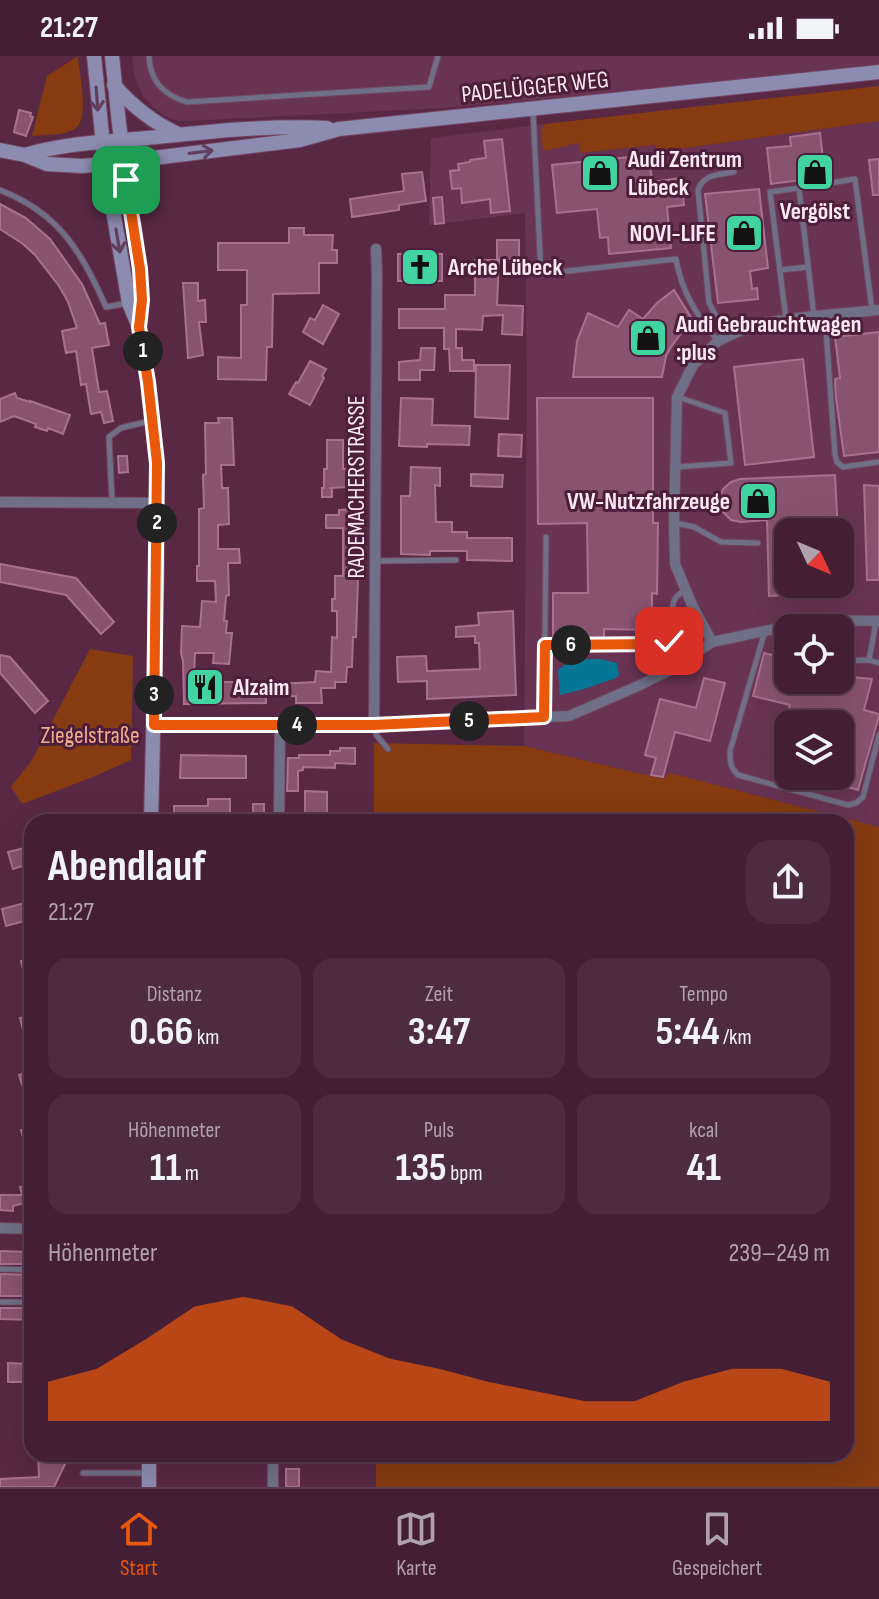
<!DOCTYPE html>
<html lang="de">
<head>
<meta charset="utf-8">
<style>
  body { margin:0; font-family:"Sofia Sans Condensed",sans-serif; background:#4d2b40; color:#f1f3f6; height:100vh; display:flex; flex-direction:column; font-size:30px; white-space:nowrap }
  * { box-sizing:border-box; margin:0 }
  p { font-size:26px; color:#afa2ac }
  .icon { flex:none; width:44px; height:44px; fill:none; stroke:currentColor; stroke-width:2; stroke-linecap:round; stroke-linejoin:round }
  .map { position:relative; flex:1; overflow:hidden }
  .side { position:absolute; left:24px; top:758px; width:830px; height:648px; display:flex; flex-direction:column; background:#431e34; border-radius:24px; box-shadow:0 8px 32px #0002,0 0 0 2px #5b3c4f }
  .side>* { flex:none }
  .needle { width:52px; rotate:134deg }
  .tools { position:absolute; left:774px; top:462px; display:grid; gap:16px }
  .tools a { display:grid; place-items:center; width:80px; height:80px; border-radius:16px; background:#431e34; box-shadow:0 8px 32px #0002,0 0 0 2px #5b3c4f; font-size:40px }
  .pin { position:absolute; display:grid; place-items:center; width:68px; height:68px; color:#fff; margin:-34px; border-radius:16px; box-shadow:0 4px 12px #0006 }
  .km { position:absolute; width:40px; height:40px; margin:-20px; border-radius:50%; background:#222; color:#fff; font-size:22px; line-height:40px; text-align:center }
  .round { display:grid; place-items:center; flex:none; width:84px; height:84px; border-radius:24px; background:#4d2b40 }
  .overview { display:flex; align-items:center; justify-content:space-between; height:136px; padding:0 24px }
  h1 { font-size:44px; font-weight:700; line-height:60px }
  .metrics { display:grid; grid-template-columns:repeat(3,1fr); gap:12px; height:136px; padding:8px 24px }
  .metrics div { display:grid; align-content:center; border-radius:20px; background:#4d2b40; text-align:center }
  .metrics b { font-size:40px; font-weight:700 }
  .metrics small { font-size:22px; font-weight:400 }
  .metrics p { font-size:22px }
  .chart { height:224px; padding:16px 24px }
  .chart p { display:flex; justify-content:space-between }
  .chart svg { width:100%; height:144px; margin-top:8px; fill:#ea580c; opacity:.7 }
  .status { display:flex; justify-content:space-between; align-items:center; height:56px; padding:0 40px; background:#431e34; direction:ltr }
  .status svg { height:22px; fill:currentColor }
  .tabs { display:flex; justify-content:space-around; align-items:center; height:112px; border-top:2px solid #5b3c4f; background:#431e34; font-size:22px; color:#afa2ac }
  .tabs a { display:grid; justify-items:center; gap:4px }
  .tabs .on { color:#ea580c }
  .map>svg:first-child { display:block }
  .built { fill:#693454; fill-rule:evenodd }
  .green { fill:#863b11 }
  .water { fill:#057696 }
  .building { fill:#885371; stroke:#a97190; stroke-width:2 }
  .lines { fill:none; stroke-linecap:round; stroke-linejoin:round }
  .lane-casing { stroke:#734761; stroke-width:7 }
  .street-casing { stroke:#734761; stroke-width:12 }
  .secondary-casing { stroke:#734761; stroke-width:16 }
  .lane { stroke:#6f6f87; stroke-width:5 }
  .street { stroke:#6f6f87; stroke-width:10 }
  .secondary { stroke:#8c8bb0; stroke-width:14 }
  .oneway { stroke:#603f5e }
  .route-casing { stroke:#fff; stroke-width:16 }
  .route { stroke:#ea580c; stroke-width:10 }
  .labels { text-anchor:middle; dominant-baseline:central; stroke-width:6; stroke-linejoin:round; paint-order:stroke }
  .street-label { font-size:24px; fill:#fce9f3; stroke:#4d1e3b }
  .poi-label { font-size:24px; font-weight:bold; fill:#fce9f3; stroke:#4d1e3b; text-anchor:start }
  .park-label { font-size:24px; fill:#f1ac8c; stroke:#4d1e3b }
</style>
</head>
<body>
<div class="status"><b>21:27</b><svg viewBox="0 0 49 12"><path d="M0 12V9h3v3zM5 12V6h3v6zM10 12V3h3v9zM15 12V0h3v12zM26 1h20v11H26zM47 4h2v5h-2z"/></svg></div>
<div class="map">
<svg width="879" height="1431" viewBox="0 0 879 1431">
  <rect width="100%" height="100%" fill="#592845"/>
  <g class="built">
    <polygon points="132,0 879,0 879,8 642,34 442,52 188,65 174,64 164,60 144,42 134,19"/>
    <path d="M879,65V771L670,717L663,723L524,690L527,331L525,157L429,169L431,82L545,68L541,73L580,87L582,97L655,89L657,96ZM788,476H840V528H788ZM788,572H840V624H788ZM788,668H840V720H788Z"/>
  </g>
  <g class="green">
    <path d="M78,0C79,16 89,60 77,71C67,80 45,79 32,80L47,20Z"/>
    <polygon points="879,30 879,65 657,96 655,89 581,97 579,87 543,95 541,73 545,68"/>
    <polygon points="90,593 133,600 131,704 93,721 22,748 11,731 32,704"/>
    <polygon points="374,687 524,690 663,723 670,717 879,771 879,1431 376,1431 376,1398 846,1398 846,766 374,766"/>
  </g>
  <polygon class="water" points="573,603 600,603 617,607 619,619 616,622 581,634 560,639 558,614"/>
  <g class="building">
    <polygon points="19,54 31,57 30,60 33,61 26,80 14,76"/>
    <polygon points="820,77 825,121 771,128 767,92 791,90 790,81"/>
    <polygon points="502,83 510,155 491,157 490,143 462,147 461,132 452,133 450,115 459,114 458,108 470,106 470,104 486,102 484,85"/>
    <polygon points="649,99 652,126 681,122 684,149 667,151 671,192 609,198 608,181 600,182 597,153 557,157 552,109"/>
    <polygon points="879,103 879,139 873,139 869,104"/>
    <polygon points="422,116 426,145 399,149 399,154 352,161 350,143 404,135 402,118"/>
    <polygon points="759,133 768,212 750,215 752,233 757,232 758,243 718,247 705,138"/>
    <polygon points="442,141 444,167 435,168 433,142"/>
    <polygon points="0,148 26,162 50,183 82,228 100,268 105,267 109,289 92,292 99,336 107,335 113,365 104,367 101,356 91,358 86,328 81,329 76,295 66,297 62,275 77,272 68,246 59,230 35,199 23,188 0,173"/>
    <polygon points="289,172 304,172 304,179 333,179 332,194 337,194 337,207 319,207 319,237 273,238 272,291 267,291 266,324 218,323 218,301 241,302 241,249 247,249 247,214 218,214 218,187 289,187"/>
    <rect x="497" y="184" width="22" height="19"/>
    <rect x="398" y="198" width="44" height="27"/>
    <polygon points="475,204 499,204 497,249 523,250 522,279 502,278 503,259 483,260 482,274 456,273 456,292 462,292 462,304 474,304 474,315 450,315 449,293 444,293 444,272 399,272 399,253 445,253 445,239 475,239"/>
    <polygon points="183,227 198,227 198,245 205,244 206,266 199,266 203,299 188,302"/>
    <polygon points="674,234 694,266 683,275 671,291 666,300 662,321 573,321 577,285 588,257 618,271 629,254 643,263 657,247"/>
    <polygon points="323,249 339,258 323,288 303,276 310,262 315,264"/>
    <polygon points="879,276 879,396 844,400 836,342 835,323 840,322 835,281"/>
    <polygon points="421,292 435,292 434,314 420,314 420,324 399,324 399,306 420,304"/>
    <polygon points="803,303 814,401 745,409 734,311"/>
    <polygon points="310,305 326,313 322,320 324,322 310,349 289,338 296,326 298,327"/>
    <polygon points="476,309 510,309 508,363 475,361"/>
    <polygon points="15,337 17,342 30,346 30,345 70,359 63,378 48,372 47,375 35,371 36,368 14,360 0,366 0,343"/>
    <polygon points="401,342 433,343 432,369 470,370 469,389 427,388 427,391 399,390"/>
    <polygon points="537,342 653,342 653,467 658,467 657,538 652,537 652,574 604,573 604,582 553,582 553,537 588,537 587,467 538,468"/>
    <polygon points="218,362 232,362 234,409 221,409 222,432 228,432 229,468 218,469 218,493 239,493 240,507 228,507 229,539 226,540 224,565 227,565 226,577 232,577 229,608 213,607 214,597 195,597 194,621 200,621 200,625 223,624 223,626 236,626 236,629 296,627 315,626 316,615 331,616 332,581 337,582 337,555 332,555 332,543 335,543 335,520 343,520 343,472 326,472 326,459 339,459 339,454 356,453 359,494 356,581 353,581 352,611 347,611 346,626 335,626 335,632 321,632 322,647 296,647 296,640 266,641 266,647 184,648 183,605 181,597 182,570 200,571 202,545 216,546 215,525 197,525 197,510 199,510 199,453 204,452 203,419 206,418 205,367 219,367"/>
    <polygon points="499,378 522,379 521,401 498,400"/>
    <polygon points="327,384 343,384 343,413 350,413 350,431 329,432 332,432 332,441 322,441 322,432 324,432 324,413 327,413"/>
    <polygon points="118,400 127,400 128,416 119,417"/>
    <polygon points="411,411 440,412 440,430 435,429 436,466 452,466 452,476 467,476 467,482 512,482 512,505 467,504 467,495 430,495 430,499 401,498 401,440 410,440"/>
    <polygon points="471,418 503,419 502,431 471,430"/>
    <polygon points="835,419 838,476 788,476 788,528 823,528 824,537 769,540 767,464 741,466 731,464 720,453 718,446 723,433 731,426 740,423"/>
    <polygon points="864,429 879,430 879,524 867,524"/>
    <polygon points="0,508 76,522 114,566 101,578 66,539 0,526"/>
    <polygon points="513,555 516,639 427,643 427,625 398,626 397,601 426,600 427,615 480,613 479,587 475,587 475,580 456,581 456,571 479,569 478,557"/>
    <polygon points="764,597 788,603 788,633 807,638 811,624 840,624 840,620 872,623 864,654 879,658 879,660 858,734 818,723 818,720 840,720 840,668 785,668 790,649 753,640"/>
    <polygon points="0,599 10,601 48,645 35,657 0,617"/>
    <polygon points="704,622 725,627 710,685 675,676 663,721 651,719 656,702 645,699 660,643 696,652"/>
    <polygon points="785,668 788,668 788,715 773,711"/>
    <polygon points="340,692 355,692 355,708 335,707 335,712 303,711 303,714 298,715 298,735 287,735 288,702 299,702 299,699 330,699 330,695 340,695"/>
    <polygon points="181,699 246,700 246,722 180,722"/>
    <polygon points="305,735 327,736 327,763 318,763 318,765 305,765"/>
    <polygon points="208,743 230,743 230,757 253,757 253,748 264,748 264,766 174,766 174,750 208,750"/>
    <polygon points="32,790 32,807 13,813 8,796"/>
    <polygon points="32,845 32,863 6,870 2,853"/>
    <polygon points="32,902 32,936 29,937 21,905"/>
    <polygon points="32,959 32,976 24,978 20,962"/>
    <polygon points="32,1015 32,1033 24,1035 19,1019"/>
    <polygon points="32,1071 32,1105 29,1105 21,1074"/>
    <polygon points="32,1128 32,1145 13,1150 13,1155 0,1154 0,1139 22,1139 20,1131"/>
    <polygon points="0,1195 32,1196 32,1208 0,1208"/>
    <polygon points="0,1218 32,1219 32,1240 0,1240"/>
    <polygon points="0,1252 32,1252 32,1264 0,1263"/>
    <polygon points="8,1307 30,1308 30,1326 8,1326"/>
    <polygon points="38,1398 70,1398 54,1431 0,1431 0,1423 39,1421"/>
    <rect x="286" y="1413" width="13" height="18"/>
  </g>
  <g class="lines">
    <defs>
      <g id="lane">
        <path d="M149,0C150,25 163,39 187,46L429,31L438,0"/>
        <path d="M533,55L541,218L676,203C682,237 696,258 718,285"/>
        <path d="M0,134C59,157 82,196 106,251L129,247"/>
        <polyline points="780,214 808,211"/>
        <polyline points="814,260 799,132 855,123 872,254"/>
        <polyline points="825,260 835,399 837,406 843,411 879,406"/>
        <polyline points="786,263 770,136 799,132"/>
        <path d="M733,277L715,258L709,247L698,134C704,118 718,119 734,116"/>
        <polyline points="677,411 731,407 725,357 678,341"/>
        <polyline points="112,445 109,381 121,372 150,365"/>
        <polyline points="676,467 694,471 721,486 758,487"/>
        <polyline points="376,505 456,504"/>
        <path d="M765,575L730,695C730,706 730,711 738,719L848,749L856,747L863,741L879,679"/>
        <path d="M545,589L660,588C690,578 657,546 685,535"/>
        <polyline points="869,604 876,566"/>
        <polyline points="840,605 869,604 879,607"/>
        <polyline points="544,660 546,481"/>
        <polyline points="374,670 377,680 388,693"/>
        <polyline points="0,1213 32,1214"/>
        <polyline points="0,1246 32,1246"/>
        <polyline points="83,1417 148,1417"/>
      </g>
      <g id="street">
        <polyline points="0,446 157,447"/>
        <polyline points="712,586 692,549 675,508 674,466 677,341 693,309 718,285 754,268 814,260 879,254"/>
        <polyline points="154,669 374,669 569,660 638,630 670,614 712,586 817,564 879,565"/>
        <polyline points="374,669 377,219 376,193"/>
        <polyline points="279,766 280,668"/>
        <polyline points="0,1172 32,1173"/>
        <polyline points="273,1398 273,1431"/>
      </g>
      <g id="secondary">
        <polyline points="94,0 105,108 129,247 139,271 148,326 157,407 157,510 151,766"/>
        <path d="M112,0C116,44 121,87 127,130C134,175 145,221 140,267"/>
        <path d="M114,29C133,51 152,66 178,78"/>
        <polyline points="0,94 25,99 47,108 82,110 105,108 300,84 339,73 879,16"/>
        <path d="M25,99C64,87 106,86 147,82C207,76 267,69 327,72"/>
        <polyline points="149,1398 149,1431"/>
      </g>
    </defs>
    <use href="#lane" class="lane-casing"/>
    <use href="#street" class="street-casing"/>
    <use href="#secondary" class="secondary-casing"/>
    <use href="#lane" class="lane"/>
    <use href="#street" class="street"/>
    <use href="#secondary" class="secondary"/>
  </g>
  <defs><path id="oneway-shaft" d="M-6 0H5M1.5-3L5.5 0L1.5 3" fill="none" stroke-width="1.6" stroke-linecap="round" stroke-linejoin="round" transform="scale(2)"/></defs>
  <g class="oneway">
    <use href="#oneway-shaft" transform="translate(97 43) rotate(86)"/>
    <use href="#oneway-shaft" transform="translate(201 96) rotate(-7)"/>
    <use href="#oneway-shaft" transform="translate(118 185) rotate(80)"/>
  </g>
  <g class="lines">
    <defs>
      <polyline id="route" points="126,124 140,213 142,244 139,271 148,326 157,407 154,669 374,669 544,661 545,589 660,588 669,585"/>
    </defs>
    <use href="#route" class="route-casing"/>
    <use href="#route" class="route"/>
  </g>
  <defs>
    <symbol id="shop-square" viewBox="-11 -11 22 22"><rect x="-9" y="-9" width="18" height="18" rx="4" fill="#41d4a1" stroke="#4d1e3b"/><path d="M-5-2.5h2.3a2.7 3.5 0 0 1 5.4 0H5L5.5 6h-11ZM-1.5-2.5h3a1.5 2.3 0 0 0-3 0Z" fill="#111"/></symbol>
    <symbol id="church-square" viewBox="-11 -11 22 22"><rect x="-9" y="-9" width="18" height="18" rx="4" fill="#41d4a1" stroke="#4d1e3b"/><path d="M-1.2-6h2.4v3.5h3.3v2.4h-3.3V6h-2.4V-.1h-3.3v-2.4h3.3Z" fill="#111"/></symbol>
    <symbol id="restaurant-square" viewBox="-11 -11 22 22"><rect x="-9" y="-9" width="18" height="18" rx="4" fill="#41d4a1" stroke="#4d1e3b"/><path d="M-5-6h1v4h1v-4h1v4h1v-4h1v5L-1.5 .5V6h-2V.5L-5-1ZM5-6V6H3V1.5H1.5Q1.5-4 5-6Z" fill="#111"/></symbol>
  </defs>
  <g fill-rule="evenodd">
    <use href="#shop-square" x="793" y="94" width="44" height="44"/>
    <use href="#shop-square" x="578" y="95" width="44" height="44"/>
    <use href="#shop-square" x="722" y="155" width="44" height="44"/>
    <use href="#church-square" x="398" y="189" width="44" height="44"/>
    <use href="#shop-square" x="626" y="260" width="44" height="44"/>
    <use href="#shop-square" x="736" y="423" width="44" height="44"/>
    <use href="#restaurant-square" x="183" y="609" width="44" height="44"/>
  </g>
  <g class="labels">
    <g class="street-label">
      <text transform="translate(535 31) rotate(-6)">PADELÜGGER WEG</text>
      <text transform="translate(356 431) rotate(-90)">RADEMACHERSTRASSE</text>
    </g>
    <g class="poi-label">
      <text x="628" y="103">Audi Zentrum<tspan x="628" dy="28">Lübeck</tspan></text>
      <text x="815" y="155" text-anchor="middle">Vergölst</text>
      <text x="716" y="177" text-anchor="end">NOVI-LIFE</text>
      <text x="448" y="211">Arche Lübeck</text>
      <text x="676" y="268">Audi Gebrauchtwagen<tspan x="676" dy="28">:plus</tspan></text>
      <text x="730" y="445" text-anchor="end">VW-Nutzfahrzeuge</text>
      <text x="233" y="631">Alzaim</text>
    </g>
    <g class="park-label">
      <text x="90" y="679">Ziegelstraße</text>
    </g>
  </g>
</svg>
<div class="tools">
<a><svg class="needle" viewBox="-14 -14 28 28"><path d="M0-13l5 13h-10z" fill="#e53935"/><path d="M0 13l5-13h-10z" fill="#afa2ac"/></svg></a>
<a><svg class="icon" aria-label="locate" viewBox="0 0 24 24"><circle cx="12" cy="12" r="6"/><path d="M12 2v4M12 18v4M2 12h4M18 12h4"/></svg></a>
<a><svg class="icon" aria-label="layers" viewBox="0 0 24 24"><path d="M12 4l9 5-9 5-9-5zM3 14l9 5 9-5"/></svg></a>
</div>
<div class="pin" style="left:126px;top:124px;background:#1e9e55"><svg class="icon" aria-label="arrive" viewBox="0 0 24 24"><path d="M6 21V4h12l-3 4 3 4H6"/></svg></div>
<div class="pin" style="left:669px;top:585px;background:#d93025"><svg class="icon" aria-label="check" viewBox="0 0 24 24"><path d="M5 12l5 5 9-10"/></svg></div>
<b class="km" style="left:143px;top:295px">1</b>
<b class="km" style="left:157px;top:467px">2</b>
<b class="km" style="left:154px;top:639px">3</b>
<b class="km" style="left:297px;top:669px">4</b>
<b class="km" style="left:469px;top:665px">5</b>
<b class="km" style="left:571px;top:589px">6</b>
<section class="side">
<div class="overview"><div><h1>Abendlauf</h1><p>21:27</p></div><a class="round"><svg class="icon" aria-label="share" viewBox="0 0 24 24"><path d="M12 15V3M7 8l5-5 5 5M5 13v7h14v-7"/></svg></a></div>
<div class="metrics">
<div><p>Distanz</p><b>0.66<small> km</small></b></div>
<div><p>Zeit</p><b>3:47</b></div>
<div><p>Tempo</p><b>5:44<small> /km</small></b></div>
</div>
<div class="metrics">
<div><p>Höhenmeter</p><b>11<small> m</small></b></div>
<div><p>Puls</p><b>135<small> bpm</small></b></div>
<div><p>kcal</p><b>41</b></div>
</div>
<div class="chart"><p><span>Höhenmeter</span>239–249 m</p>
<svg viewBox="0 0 160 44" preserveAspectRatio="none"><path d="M0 44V32L10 28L20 19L30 9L40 6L50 9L60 19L70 25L80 28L90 32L100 35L110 38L120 38L130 32L140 28L150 28L160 32V44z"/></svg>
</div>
</section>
</div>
<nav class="tabs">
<a class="on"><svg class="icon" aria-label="home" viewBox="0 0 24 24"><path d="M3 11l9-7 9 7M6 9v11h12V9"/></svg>Start</a>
<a><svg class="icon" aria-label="map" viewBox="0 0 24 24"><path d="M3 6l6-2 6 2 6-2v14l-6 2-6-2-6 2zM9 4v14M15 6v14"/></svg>Karte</a>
<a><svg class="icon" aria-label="saved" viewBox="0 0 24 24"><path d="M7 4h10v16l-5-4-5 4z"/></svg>Gespeichert</a>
</nav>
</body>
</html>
